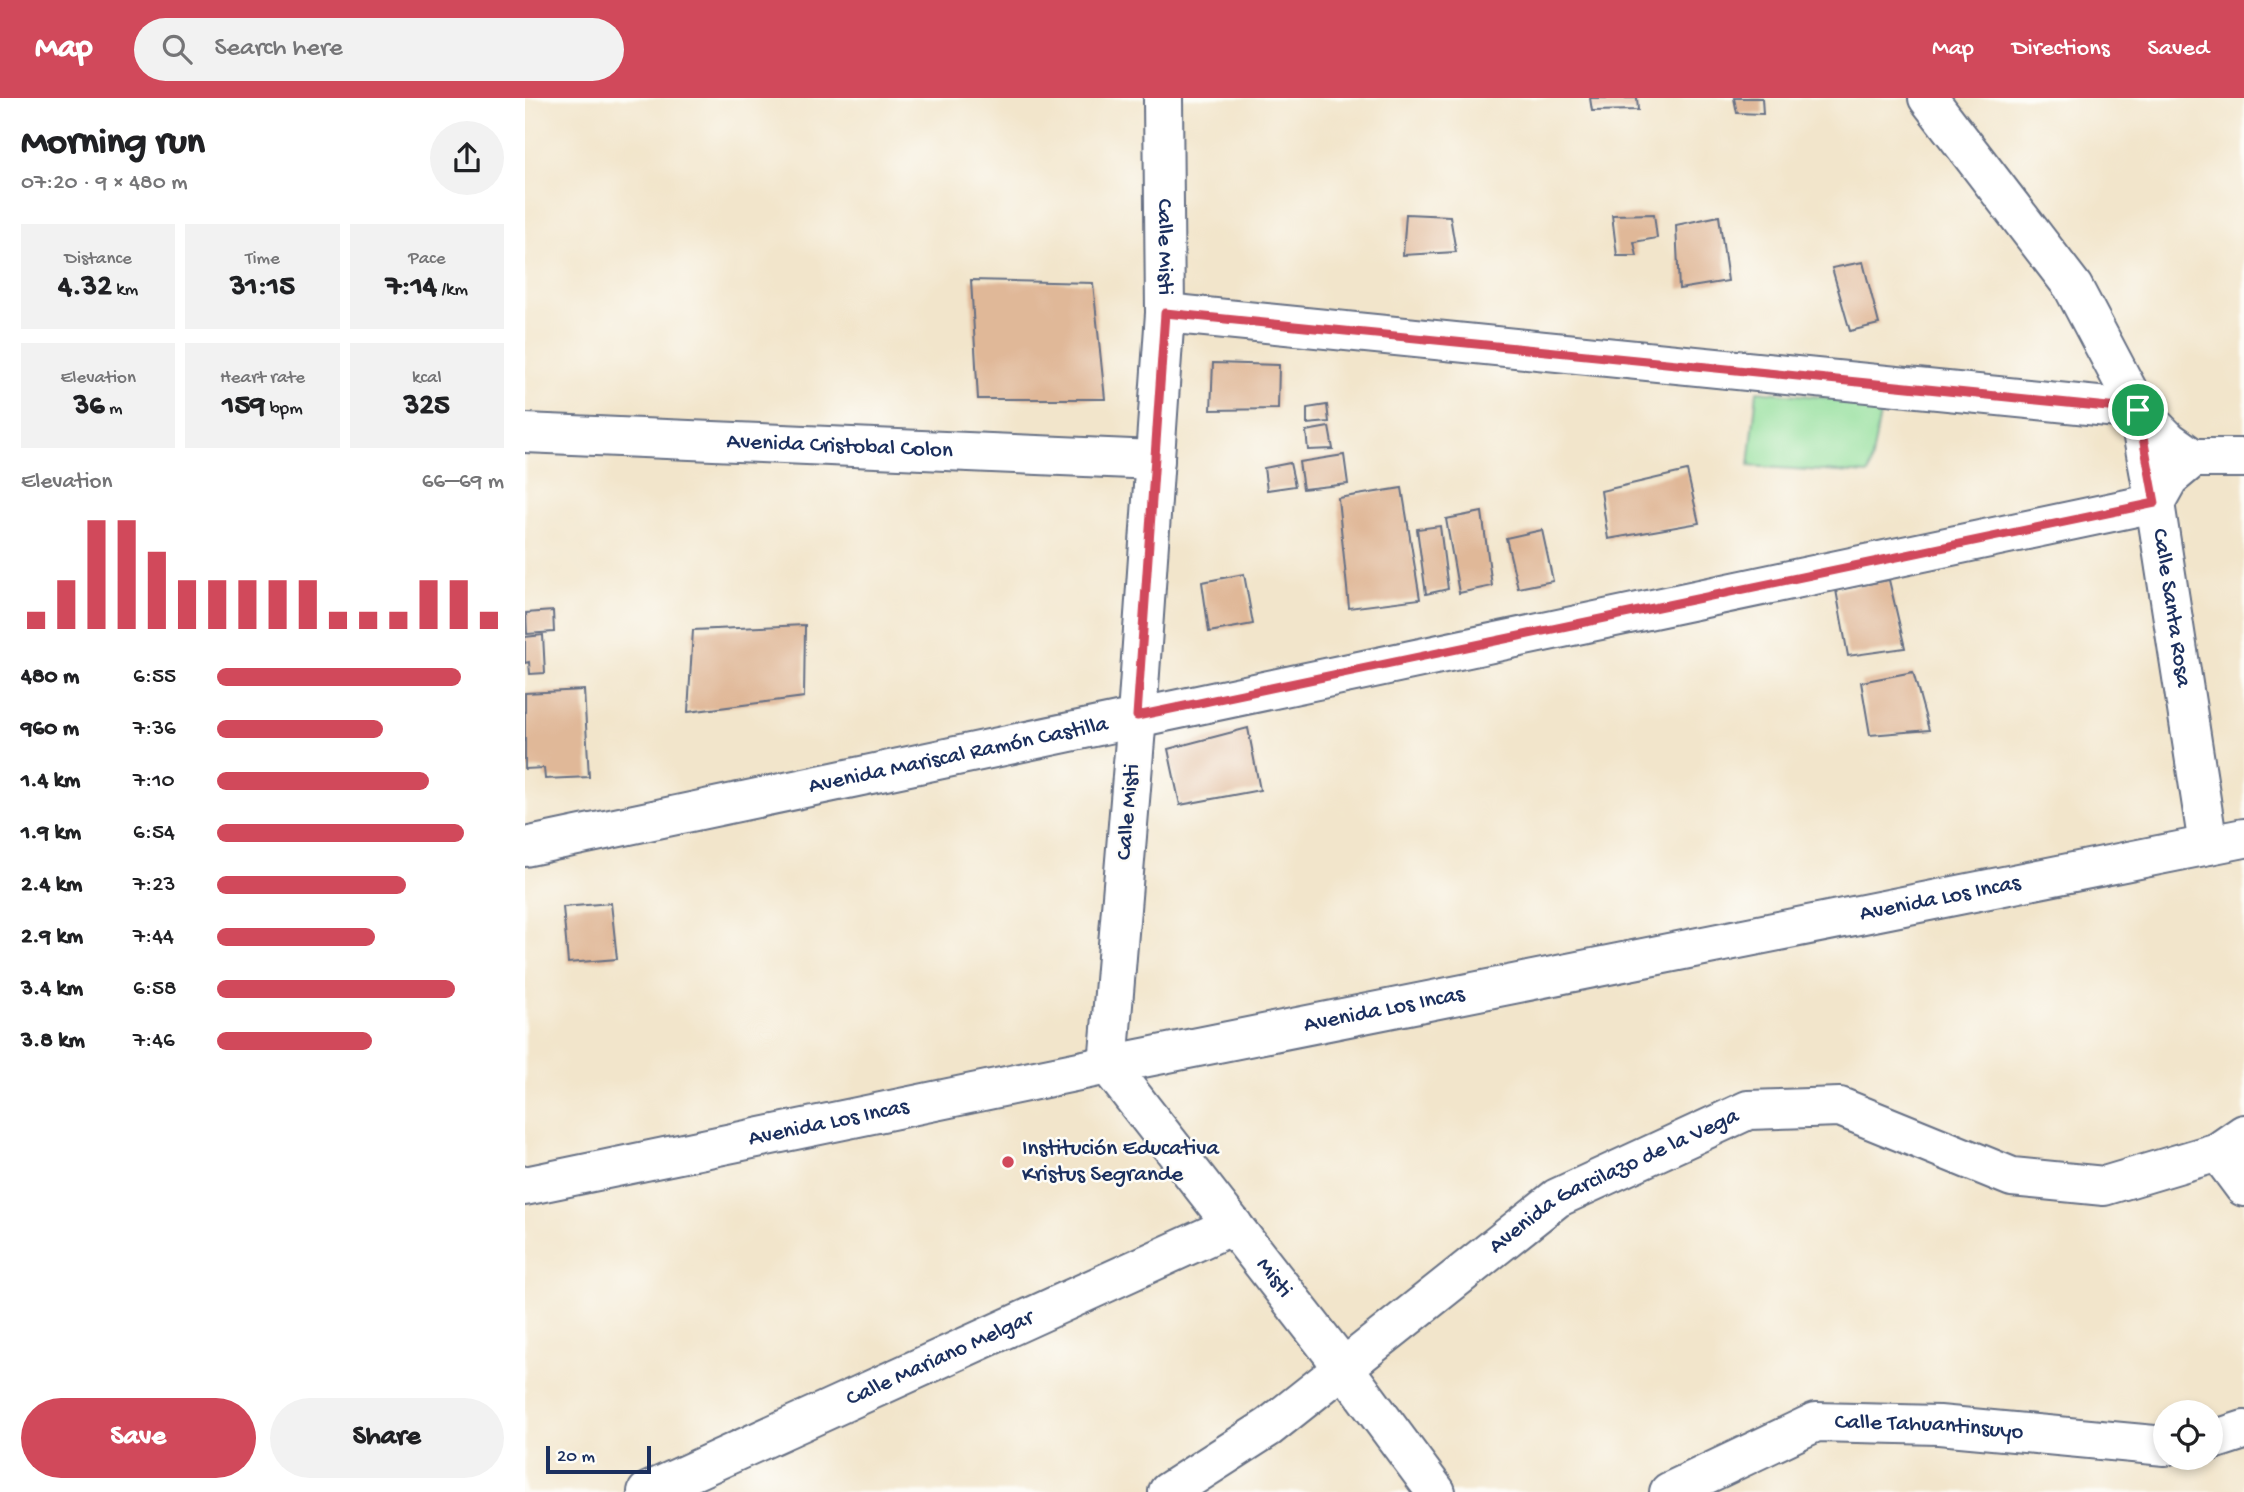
<!DOCTYPE html>
<html lang="en">
<head>
<meta charset="utf-8">
<style>
  body { margin:0; font-family:"Gochi Hand",sans-serif; background:#f2f2f2; color:#202124; height:100vh; display:flex; flex-direction:column; font-size:26px; white-space:nowrap }
  * { box-sizing:border-box; margin:0 }
  p { font-size:23px; color:#757577 }
  .icon { flex:none; width:38px; height:38px; fill:none; stroke:currentColor; stroke-width:2; stroke-linecap:round; stroke-linejoin:round }
  .map { position:relative; flex:1; overflow:hidden }
  .panel { display:flex; flex-direction:column; background:#fff; width:525px }
  .panel>* { flex:none }
  .buttons { position:absolute; left:1628px; top:1302px; display:grid; gap:14px }
  .buttons a { display:grid; place-items:center; width:70px; height:70px; border-radius:50%; background:#fff; box-shadow:0 4px 10px #0003; font-size:35px }
  .scale { position:absolute; left:21px; bottom:18px; width:105px; box-sizing:border-box; padding-left:7px; border:4px solid #1b2f5e; border-top:0; font-size:19px; line-height:24px; white-space:nowrap; color:#1b2f5e; -webkit-text-stroke:5px #fdfcf7; paint-order:stroke }
  .pin { position:absolute; display:grid; place-items:center; width:60px; height:60px; color:#fff; margin:-30px; border:4px solid #fff; border-radius:50%; box-shadow:0 2px 7px #0007 }
  .round { display:grid; place-items:center; flex:none; width:74px; height:74px; border-radius:37px; background:#f2f2f2 }
  .head { display:flex; align-items:center; justify-content:space-between; height:119px; padding:0 21px }
  h1 { font-size:38px; font-weight:700; line-height:52px }
  .stats { display:grid; grid-template-columns:repeat(3,1fr); gap:10px; height:119px; padding:7px 21px }
  .stats div { display:grid; align-content:center; border-radius:0px; background:#f2f2f2; text-align:center }
  .stats b { font-size:30px; font-weight:700 }
  .stats small { font-size:19px; font-weight:400 }
  .stats p { font-size:19px }
  .chart { height:196px; padding:14px 21px }
  .chart p { display:flex; justify-content:space-between }
  .chart svg { width:100%; height:126px; margin-top:7px; stroke:#d1495b; stroke-width:6 }
  .action { display:flex; gap:14px; margin-top:auto; padding:14px 21px }
  .action a { flex:1; height:80px; border-radius:42px; background:#d1495b; color:#fff; font-size:28px; font-weight:700; line-height:80px; text-align:center }
  .action a+a { background:#f2f2f2; color:#202124 }
  ul { padding:0 21px; list-style:none; font-size:23px }
  li { display:grid; grid-template-columns:112px 84px 1fr; align-items:center; height:52px }
  li i { height:18px; border-radius:9px; background:#d1495b }
  header { display:flex; align-items:center; gap:42px; box-sizing:border-box; height:98px; padding:0 35px; background:#d1495b; color:#fff }
  header strong { font-size:33px }
  nav { display:flex; gap:38px; margin-inline-start:auto; font-size:24px }
  .search { width:490px; height:63px; background:#f2f2f2; display:flex; align-items:center; gap:18px; box-sizing:border-box; padding:0 24px; border-radius:38px; color:#757577; font-size:26px }
  main { display:flex; flex:1; min-height:0 }
  .map>svg:first-child { display:block }
  .green { fill:#93df9b; stroke:#57877c; stroke-width:2 }
  .building { fill:#e0b898 }
  .lines { fill:none; stroke-linecap:round; stroke-linejoin:round }
  .minor-casing { stroke:#666f84; stroke-width:42 }
  .minor { stroke:#fff; stroke-width:38 }
  .route-casing { stroke:#fff; stroke-width:14 }
  .route { stroke:#d1495b; stroke-width:9 }
  .poi-dot { fill:#d1495b; stroke:#fdfcf7; stroke-width:2.5 }
  .labels { text-anchor:middle; dominant-baseline:central; stroke-width:5; stroke-linejoin:round; paint-order:stroke }
  .street-label { font-size:23px; fill:#1b2f5e; stroke:#fdfcf7 }
  .poi-label { font-size:23px; fill:#1b2f5e; stroke:#fdfcf7; text-anchor:start }
</style>
</head>
<body>
<header>
<strong>Map</strong>
<div class="search"><svg class="icon" aria-label="search" viewBox="0 0 24 24"><circle cx="10" cy="10" r="6"/><path d="M15 15l6 6"/></svg>Search here</div>
<nav><a>Map</a><a>Directions</a><a>Saved</a></nav>
</header>
<main>
<section class="panel">
<div class="head"><div><h1>Morning run</h1><p>07:20 · 9 × 480 m</p></div><a class="round"><svg class="icon" aria-label="share" viewBox="0 0 24 24"><path d="M12 15V3M7 8l5-5 5 5M5 13v7h14v-7"/></svg></a></div>
<div class="stats">
<div><p>Distance</p><b>4.32<small> km</small></b></div>
<div><p>Time</p><b>31:15</b></div>
<div><p>Pace</p><b>7:14<small> /km</small></b></div>
</div>
<div class="stats">
<div><p>Elevation</p><b>36<small> m</small></b></div>
<div><p>Heart rate</p><b>159<small> bpm</small></b></div>
<div><p>kcal</p><b>325</b></div>
</div>
<div class="chart"><p><span>Elevation</span>66–69 m</p>
<svg viewBox="0 0 160 44" preserveAspectRatio="none"><path d="M5 44V38M15 44V27M25 44V6M35 44V6M45 44V17M55 44V27M65 44V27M75 44V27M85 44V27M95 44V27M105 44V38M115 44V38M125 44V38M135 44V27M145 44V27M155 44V38"/></svg>
</div>
<ul>
<li><b>480 m</b>6:55<i style="width:85%"></i></li>
<li><b>960 m</b>7:36<i style="width:58%"></i></li>
<li><b>1.4 km</b>7:10<i style="width:74%"></i></li>
<li><b>1.9 km</b>6:54<i style="width:86%"></i></li>
<li><b>2.4 km</b>7:23<i style="width:66%"></i></li>
<li><b>2.9 km</b>7:44<i style="width:55%"></i></li>
<li><b>3.4 km</b>6:58<i style="width:83%"></i></li>
<li><b>3.8 km</b>7:46<i style="width:54%"></i></li>
</ul>
<div class="action"><a>Save</a><a>Share</a></div>
</section>
<div class="map">
<svg width="1719" height="1394" viewBox="0 0 1719 1394">
  <rect width="100%" height="100%" fill="#fdfcf7"/>
  <filter id="ink" filterUnits="userSpaceOnUse"><feTurbulence type="fractalNoise" baseFrequency=".0143" numOctaves="2"/><feDisplacementMap in="SourceGraphic" scale="14" xChannelSelector="R" yChannelSelector="G"/><feConvolveMatrix kernelMatrix="1 2 1 2 8 2 1 2 1" color-interpolation-filters="sRGB"/></filter>
  <filter id="wash" filterUnits="userSpaceOnUse"><feTurbulence type="fractalNoise" baseFrequency=".00686" numOctaves="4" result="noise"/><feDisplacementMap in="SourceGraphic" scale="28" xChannelSelector="R" yChannelSelector="G"/><feGaussianBlur stdDeviation="1.57" result="paint"/><feColorMatrix in="noise" values="0 0 0 0 0 0 0 0 0 0 0 0 0 0 0 0 0 1.4 0 .05"/><feComposite in="paint" operator="in"/></filter>
  <g filter="url(#wash)">
    <rect width="100%" height="100%" fill="#f2e5cb"/>
    <polygon class="green" points="1232,293 1357,305 1344,376 1224,368"/>
    <g id="blocks">
      <g class="building">
        <polygon points="1065,0 1112,0 1113,12 1067,13"/>
        <polygon points="1209,0 1237,0 1238,16 1212,15"/>
        <polygon points="881,116 925,118 931,154 878,157"/>
        <polygon points="1129,116 1132,140 1109,144 1112,158 1092,158 1087,117"/>
        <polygon points="1194,118 1203,183 1154,191 1151,127"/>
        <polygon points="1338,164 1354,226 1325,233 1307,170"/>
        <polygon points="446,182 568,185 580,301 453,301"/>
        <polygon points="688,265 754,267 753,311 686,312"/>
        <polygon points="802,307 804,324 782,326 782,310"/>
        <polygon points="804,329 808,351 783,352 781,333"/>
        <polygon points="819,357 823,386 778,391 774,364"/>
        <polygon points="765,365 770,388 742,392 739,370"/>
        <polygon points="1162,373 1174,425 1083,441 1076,393"/>
        <polygon points="877,390 895,501 824,510 813,400"/>
        <polygon points="957,414 967,488 934,495 921,421"/>
        <polygon points="915,428 923,491 901,496 892,431"/>
        <polygon points="1017,432 1028,483 993,490 981,440"/>
        <polygon points="719,476 728,526 684,534 677,484"/>
        <polygon points="1364,482 1380,550 1323,558 1311,492"/>
        <polygon points="28,513 29,534 2,536 1,515"/>
        <polygon points="280,527 279,599 163,614 168,532"/>
        <polygon points="18,537 20,575 5,576 4,564 0,565 0,539"/>
        <polygon points="1388,574 1404,632 1345,637 1336,584"/>
        <polygon points="59,592 64,679 20,681 19,670 0,671 0,595"/>
        <polygon points="723,630 735,692 655,707 643,651"/>
        <polygon points="86,805 92,861 43,865 38,809"/>
      </g>
    </g>
  </g>
  <g filter="url(#ink)">
    <use href="#blocks" fill-opacity="0" stroke="#666f84" stroke-width="2"/>
    <g class="lines">
      <defs>
        <g id="minor">
          <path id="s1" d="M638,0L640,215L612,618L583,967L819,1270L911,1394"/>
          <path id="s2" d="M1403,0L1548,189L1613,312L1630,405L1683,747"/>
          <polyline points="640,215 1613,312 1644,343 1668,360 1719,360"/>
          <path id="s3" d="M0,335L630,362"/>
          <path id="s4" d="M0,749L1630,405L1644,380L1668,360"/>
          <polyline points="1693,1054 1719,1089"/>
          <path id="s5" d="M0,1088L583,967L1719,740"/>
          <polyline points="1685,1343 1719,1332"/>
          <path id="s6" d="M122,1394L708,1127"/>
          <path id="s7" d="M643,1394L744,1329L1032,1100L1223,1012L1315,1009L1487,1079L1579,1088L1693,1054L1719,1036"/>
          <path id="s8" d="M1144,1394L1291,1324L1414,1327L1640,1348"/>
        </g>
      </defs>
      <use href="#minor" class="minor-casing"/>
      <use href="#minor" class="minor"/>
    </g>
  </g>
  <g class="lines" filter="url(#ink)">
    <defs>
      <polygon id="route" points="640,215 1613,312 1630,405 612,618"/>
    </defs>
    <use href="#route" class="route-casing"/>
    <use href="#route" class="route"/>
  </g>
  <circle class="poi-dot" cx="483" cy="1064" r="7"/>
  <g class="labels">
    <g class="street-label">
      <text stroke="none"><textPath href="#s1" startOffset="149">Calle Misti</textPath></text>
      <text stroke="none"><textPath href="#s3" startOffset="315">Avenida Cristobal Colon</textPath></text>
      <text stroke="none"><textPath href="#s2" startOffset="578">Calle Santa Rosa</textPath></text>
      <text stroke="none"><textPath href="#s4" startOffset="443">Avenida Mariscal Ramón Castilla</textPath></text>
      <text transform="translate(604 714) rotate(-85)">Calle Misti</text>
      <text stroke="none"><textPath href="#s5" startOffset="1444">Avenida Los Incas</textPath></text>
      <text stroke="none"><textPath href="#s5" startOffset="877">Avenida Los Incas</textPath></text>
      <text stroke="none"><textPath href="#s5" startOffset="310">Avenida Los Incas</textPath></text>
      <text stroke="none"><textPath href="#s7" startOffset="546">Avenida Garcilazo de la Vega</textPath></text>
      <text stroke="none"><textPath href="#s1" startOffset="1239">Misti</textPath></text>
      <text stroke="none"><textPath href="#s6" startOffset="322">Calle Mariano Melgar</textPath></text>
      <text stroke="none"><textPath href="#s8" startOffset="276">Calle Tahuantinsuyo</textPath></text>
    </g>
    <g class="poi-label">
      <text x="497" y="1051">Institución Educativa<tspan x="497" dy="26">Kristus Segrande</tspan></text>
    </g>
  </g>
</svg>
<div class="buttons">
<a><svg class="icon" aria-label="locate" viewBox="0 0 24 24"><circle cx="12" cy="12" r="6"/><path d="M12 2v4M12 18v4M2 12h4M18 12h4"/></svg></a>
</div>
<div class="scale">20 m</div>
<div class="pin" style="left:1613px;top:312px;background:#1e9e55"><svg class="icon" aria-label="arrive" viewBox="0 0 24 24"><path d="M6 21V4h12l-3 4 3 4H6"/></svg></div>
</div>
</main>
</body>
</html>
